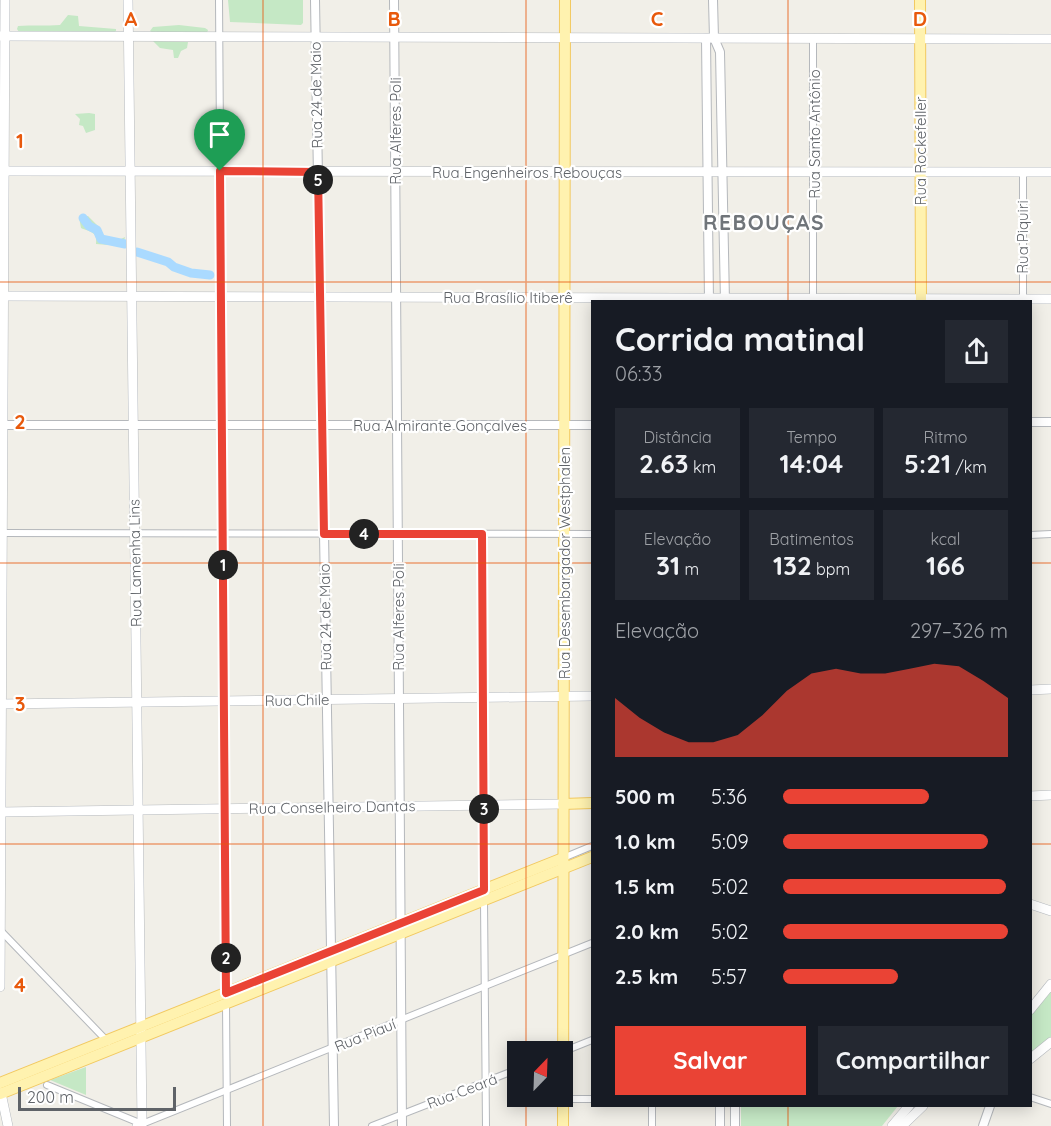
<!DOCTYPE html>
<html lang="pt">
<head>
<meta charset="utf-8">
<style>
  body { margin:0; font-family:Quicksand,sans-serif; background:#242831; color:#f1f3f6; height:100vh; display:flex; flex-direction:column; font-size:22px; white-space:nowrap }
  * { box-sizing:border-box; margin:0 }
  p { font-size:20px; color:#9ea1a6 }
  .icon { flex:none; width:33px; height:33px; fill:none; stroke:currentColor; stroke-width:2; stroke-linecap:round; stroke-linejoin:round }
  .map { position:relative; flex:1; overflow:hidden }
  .panel { position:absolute; left:591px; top:300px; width:441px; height:807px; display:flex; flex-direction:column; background:#171b24; border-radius:0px; box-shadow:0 3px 15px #0003 }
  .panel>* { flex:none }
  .needle { width:39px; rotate:23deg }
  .tools { position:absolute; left:507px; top:1041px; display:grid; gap:12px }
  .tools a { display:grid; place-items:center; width:66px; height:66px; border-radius:0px; background:#171b24; box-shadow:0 3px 15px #0003; font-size:30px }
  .scale { position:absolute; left:18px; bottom:15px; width:158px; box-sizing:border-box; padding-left:6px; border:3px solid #5f6368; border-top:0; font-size:16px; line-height:21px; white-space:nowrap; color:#5f6368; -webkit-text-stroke:4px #fff; paint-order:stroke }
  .pin { position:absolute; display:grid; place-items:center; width:51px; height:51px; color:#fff; margin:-62px -26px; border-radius:50% 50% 50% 0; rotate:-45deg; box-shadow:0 0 6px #0007 }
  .pin .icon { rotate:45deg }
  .km { position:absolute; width:30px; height:30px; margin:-15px; border-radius:50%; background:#222; color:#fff; font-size:16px; line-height:30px; text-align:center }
  .round { display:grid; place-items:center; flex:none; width:63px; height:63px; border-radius:0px; background:#242831 }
  .summary { display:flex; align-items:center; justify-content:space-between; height:102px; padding:0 24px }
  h1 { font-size:33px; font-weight:800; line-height:45px }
  .metrics { display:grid; grid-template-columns:repeat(3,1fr); gap:9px; height:102px; padding:6px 24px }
  .metrics div { display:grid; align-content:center; border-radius:0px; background:#242831; text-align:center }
  .metrics b { font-size:26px; font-weight:800 }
  .metrics small { font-size:16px; font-weight:400 }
  .metrics p { font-size:16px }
  .chart { height:168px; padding:12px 24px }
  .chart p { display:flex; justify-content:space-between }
  .chart svg { width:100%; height:108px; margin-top:6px; fill:#ea4335; opacity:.7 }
  .action { display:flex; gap:12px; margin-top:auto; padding:12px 24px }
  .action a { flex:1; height:69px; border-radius:0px; background:#ea4335; color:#fff; font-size:24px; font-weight:800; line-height:69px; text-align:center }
  .action a+a { background:#242831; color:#f1f3f6 }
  ul { padding:0 24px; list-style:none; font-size:20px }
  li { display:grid; grid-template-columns:96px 72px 1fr; align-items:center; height:45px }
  li i { height:15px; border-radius:8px; background:#ea4335 }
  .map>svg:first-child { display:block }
  .green { fill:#c5e8c5 }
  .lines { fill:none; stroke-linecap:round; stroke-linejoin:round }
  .river { stroke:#aadaff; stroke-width:9 }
  .minor-casing { stroke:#b5b8bc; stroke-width:8 }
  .tertiary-casing { stroke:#b5b8bc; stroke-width:10 }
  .secondary-casing { stroke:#b6babf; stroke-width:10 }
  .primary-casing { stroke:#f2c960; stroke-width:12 }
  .minor { stroke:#fff; stroke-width:6 }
  .tertiary { stroke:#fff; stroke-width:8 }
  .secondary { stroke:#fff; stroke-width:9 }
  .primary { stroke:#fff2af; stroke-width:10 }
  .route-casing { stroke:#fff; stroke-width:12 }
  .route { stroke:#ea4335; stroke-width:8 }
  .grid { fill:none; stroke:#e8590c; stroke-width:1.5; stroke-opacity:0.55 }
  .labels { text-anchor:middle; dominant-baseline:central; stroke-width:4.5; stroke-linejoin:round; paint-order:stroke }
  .street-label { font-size:15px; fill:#5f6368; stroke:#fff }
  .district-label { font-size:21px; font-weight:bold; letter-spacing:1.5px; fill:#70757a; stroke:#fff }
  .grid-label { font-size:20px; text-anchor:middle; font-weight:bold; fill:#e8590c; stroke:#fff; stroke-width:4.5; stroke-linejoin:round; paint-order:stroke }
</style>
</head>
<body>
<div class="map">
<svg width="1051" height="1126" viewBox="0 0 1051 1126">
  <rect width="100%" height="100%" fill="#f1efe8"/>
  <g class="green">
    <polygon points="228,0 303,0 303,23 301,25 230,22"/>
    <path d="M68,15L78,16L79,26L116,29V31L113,33L19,32L17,29L18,26C32,25 46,26 60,25Z"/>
    <polygon points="179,25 205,28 208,30 207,33 153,33 150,31 153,27"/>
    <polygon points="153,41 188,42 187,48 181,51 178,58 174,58 173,50 160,48"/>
    <polygon points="89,113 95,114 95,130 86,133 83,126 79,125 80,119 75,114"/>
    <path d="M88,216L100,228L102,237L117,241L125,237L123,246L96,244C98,231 89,232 81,228L79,217Z"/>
    <polygon points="1051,989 1051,1038 1030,1054 1030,1015"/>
    <polygon points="86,1067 86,1095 50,1080"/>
    <polygon points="741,1106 898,1106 882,1126 741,1126"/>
  </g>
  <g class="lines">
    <g class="river">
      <polyline points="83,218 89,226 97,230 101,239 125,244"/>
      <polyline points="137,252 168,262 174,267 191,273 210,275"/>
    </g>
    <defs>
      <g id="minor">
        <polyline points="219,0 226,993"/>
        <polyline points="813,301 813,38"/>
        <polyline points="1023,301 1023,172"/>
        <polyline points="1,533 592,534"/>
        <polyline points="482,534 484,889"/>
        <polyline points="1030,535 1051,534"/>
        <polyline points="563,858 592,846"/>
        <polyline points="484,901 486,1126"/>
        <polyline points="1,931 108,1042"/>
        <polyline points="226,1003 227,1126"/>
        <polyline points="562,1052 592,1040"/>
        <polyline points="47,1085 142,1124"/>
        <polyline points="1030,1097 1051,1104"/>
        <polyline points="563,1099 592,1099"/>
        <polyline points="652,1106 652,1126"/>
        <polyline points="142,1124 592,943"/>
        <polyline points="372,1126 518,1069"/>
      </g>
      <g id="tertiary">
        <polyline points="315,0 334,1126"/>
        <polyline points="394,0 402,1126"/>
        <polyline points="713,0 714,38 720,52 725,302"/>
        <polyline points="706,38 709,302"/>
        <polyline points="1030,422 1051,422"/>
        <polyline points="0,425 592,425"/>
        <polyline points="720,1106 720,1126"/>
        <polyline points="735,1106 735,1126"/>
        <polyline points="983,1126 990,1106"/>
      </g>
      <g id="secondary">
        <polyline points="128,0 142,1124 137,1126"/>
        <polyline points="0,36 1051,39"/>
        <polyline points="4,171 1051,172"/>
        <polyline points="0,296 1051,299"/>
        <polyline points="1030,690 1051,689"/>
        <polyline points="0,704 592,696"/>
        <polyline points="1030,796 1051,795"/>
        <polyline points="0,812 563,804"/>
        <polyline points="1030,904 1051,911"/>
        <polyline points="0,987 5,0"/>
        <polyline points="1030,1010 1051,984"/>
        <polyline points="1030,1059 1051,1042"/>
        <polyline points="1,1093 8,1126"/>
        <polyline points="892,1126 909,1106"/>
        <polyline points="902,1126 923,1106"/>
      </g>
      <g id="primary">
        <polyline points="920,0 921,302"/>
        <polyline points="563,804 592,803"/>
        <polyline points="0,1083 563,858"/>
        <polyline points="0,1094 592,857"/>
        <polyline points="563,1126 565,0"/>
      </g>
    </defs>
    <use href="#minor" class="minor-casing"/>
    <use href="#tertiary" class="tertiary-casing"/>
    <use href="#secondary" class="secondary-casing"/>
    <use href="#primary" class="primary-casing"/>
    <use href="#minor" class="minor"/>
    <use href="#tertiary" class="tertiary"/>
    <use href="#secondary" class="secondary"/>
    <use href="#primary" class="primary"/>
  </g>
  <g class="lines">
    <defs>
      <polygon id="route" points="220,171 318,172 324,534 482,534 484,890 226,993"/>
    </defs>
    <use href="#route" class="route-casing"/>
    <use href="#route" class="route"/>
  </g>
  <path class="grid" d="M263,0V1126M526,0V1052M788,0V302M0,282H1051M0,563H592M1030,563H1051M0,844H592M1030,844H1051M526,1096V1126M788,1106V1126"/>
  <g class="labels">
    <g class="street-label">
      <text transform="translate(316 95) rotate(-91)">Rua 24 de Maio</text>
      <text transform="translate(395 131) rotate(-90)">Rua Alferes Poli</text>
      <text transform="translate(814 134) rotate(-90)">Rua Santo Antônio</text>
      <text transform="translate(920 151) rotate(-90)">Rua Rockefeller</text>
      <text x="527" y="172">Rua Engenheiros Rebouças</text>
      <text transform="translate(1022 237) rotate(-90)">Rua Piquiri</text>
      <text x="508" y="297">Rua Brasílio Itiberê</text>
      <text x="440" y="425">Rua Almirante Gonçalves</text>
      <text transform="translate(135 563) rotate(-91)">Rua Lamenha Lins</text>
      <text transform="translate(564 563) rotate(-90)">Rua Desembargador Westphalen</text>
      <text transform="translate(325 617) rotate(-91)">Rua 24 de Maio</text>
      <text transform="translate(398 617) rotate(-90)">Rua Alferes Poli</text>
      <text transform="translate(297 700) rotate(-1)">Rua Chile</text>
      <text transform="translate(332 807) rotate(-1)">Rua Conselheiro Dantas</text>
      <text transform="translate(365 1035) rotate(-22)">Rua Piauí</text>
      <text transform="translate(462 1091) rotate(-21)">Rua Ceará</text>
    </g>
    <g class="district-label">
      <text x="764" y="222">REBOUÇAS</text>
    </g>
  </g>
  <g class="grid-label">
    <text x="131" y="26">A</text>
    <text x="394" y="26">B</text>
    <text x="657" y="26">C</text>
    <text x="920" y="26">D</text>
    <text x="20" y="148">1</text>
    <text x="20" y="429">2</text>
    <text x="20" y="711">3</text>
    <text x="20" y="992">4</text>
  </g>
</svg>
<div class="tools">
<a><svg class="needle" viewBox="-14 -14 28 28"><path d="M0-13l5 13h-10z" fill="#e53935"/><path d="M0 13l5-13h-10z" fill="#9ea1a6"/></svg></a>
</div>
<div class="scale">200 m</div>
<div class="pin" style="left:220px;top:171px;background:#1e9e55"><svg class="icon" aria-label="arrive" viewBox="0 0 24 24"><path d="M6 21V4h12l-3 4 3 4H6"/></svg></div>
<b class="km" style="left:223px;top:565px">1</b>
<b class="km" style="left:226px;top:958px">2</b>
<b class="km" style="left:484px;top:809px">3</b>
<b class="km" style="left:364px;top:534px">4</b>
<b class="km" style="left:318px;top:180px">5</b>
<section class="panel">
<div class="summary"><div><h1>Corrida matinal</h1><p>06:33</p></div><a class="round"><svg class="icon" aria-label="share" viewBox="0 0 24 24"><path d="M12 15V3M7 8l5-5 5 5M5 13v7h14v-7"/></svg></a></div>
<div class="metrics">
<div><p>Distância</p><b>2.63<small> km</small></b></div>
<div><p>Tempo</p><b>14:04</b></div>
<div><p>Ritmo</p><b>5:21<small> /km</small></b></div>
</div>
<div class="metrics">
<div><p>Elevação</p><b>31<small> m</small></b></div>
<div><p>Batimentos</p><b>132<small> bpm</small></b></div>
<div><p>kcal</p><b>166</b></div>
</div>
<div class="chart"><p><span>Elevação</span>297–326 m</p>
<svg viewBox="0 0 160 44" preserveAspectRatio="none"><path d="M0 44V20L10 28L20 34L30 38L40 38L50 35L60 27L70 17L80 10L90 8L100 10L110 10L120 8L130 6L140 7L150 13L160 20V44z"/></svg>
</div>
<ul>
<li><b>500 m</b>5:36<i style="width:65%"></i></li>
<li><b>1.0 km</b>5:09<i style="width:91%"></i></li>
<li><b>1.5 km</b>5:02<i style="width:99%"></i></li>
<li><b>2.0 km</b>5:02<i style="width:100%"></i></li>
<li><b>2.5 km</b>5:57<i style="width:51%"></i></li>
</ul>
<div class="action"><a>Salvar</a><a>Compartilhar</a></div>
</section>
</div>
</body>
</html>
